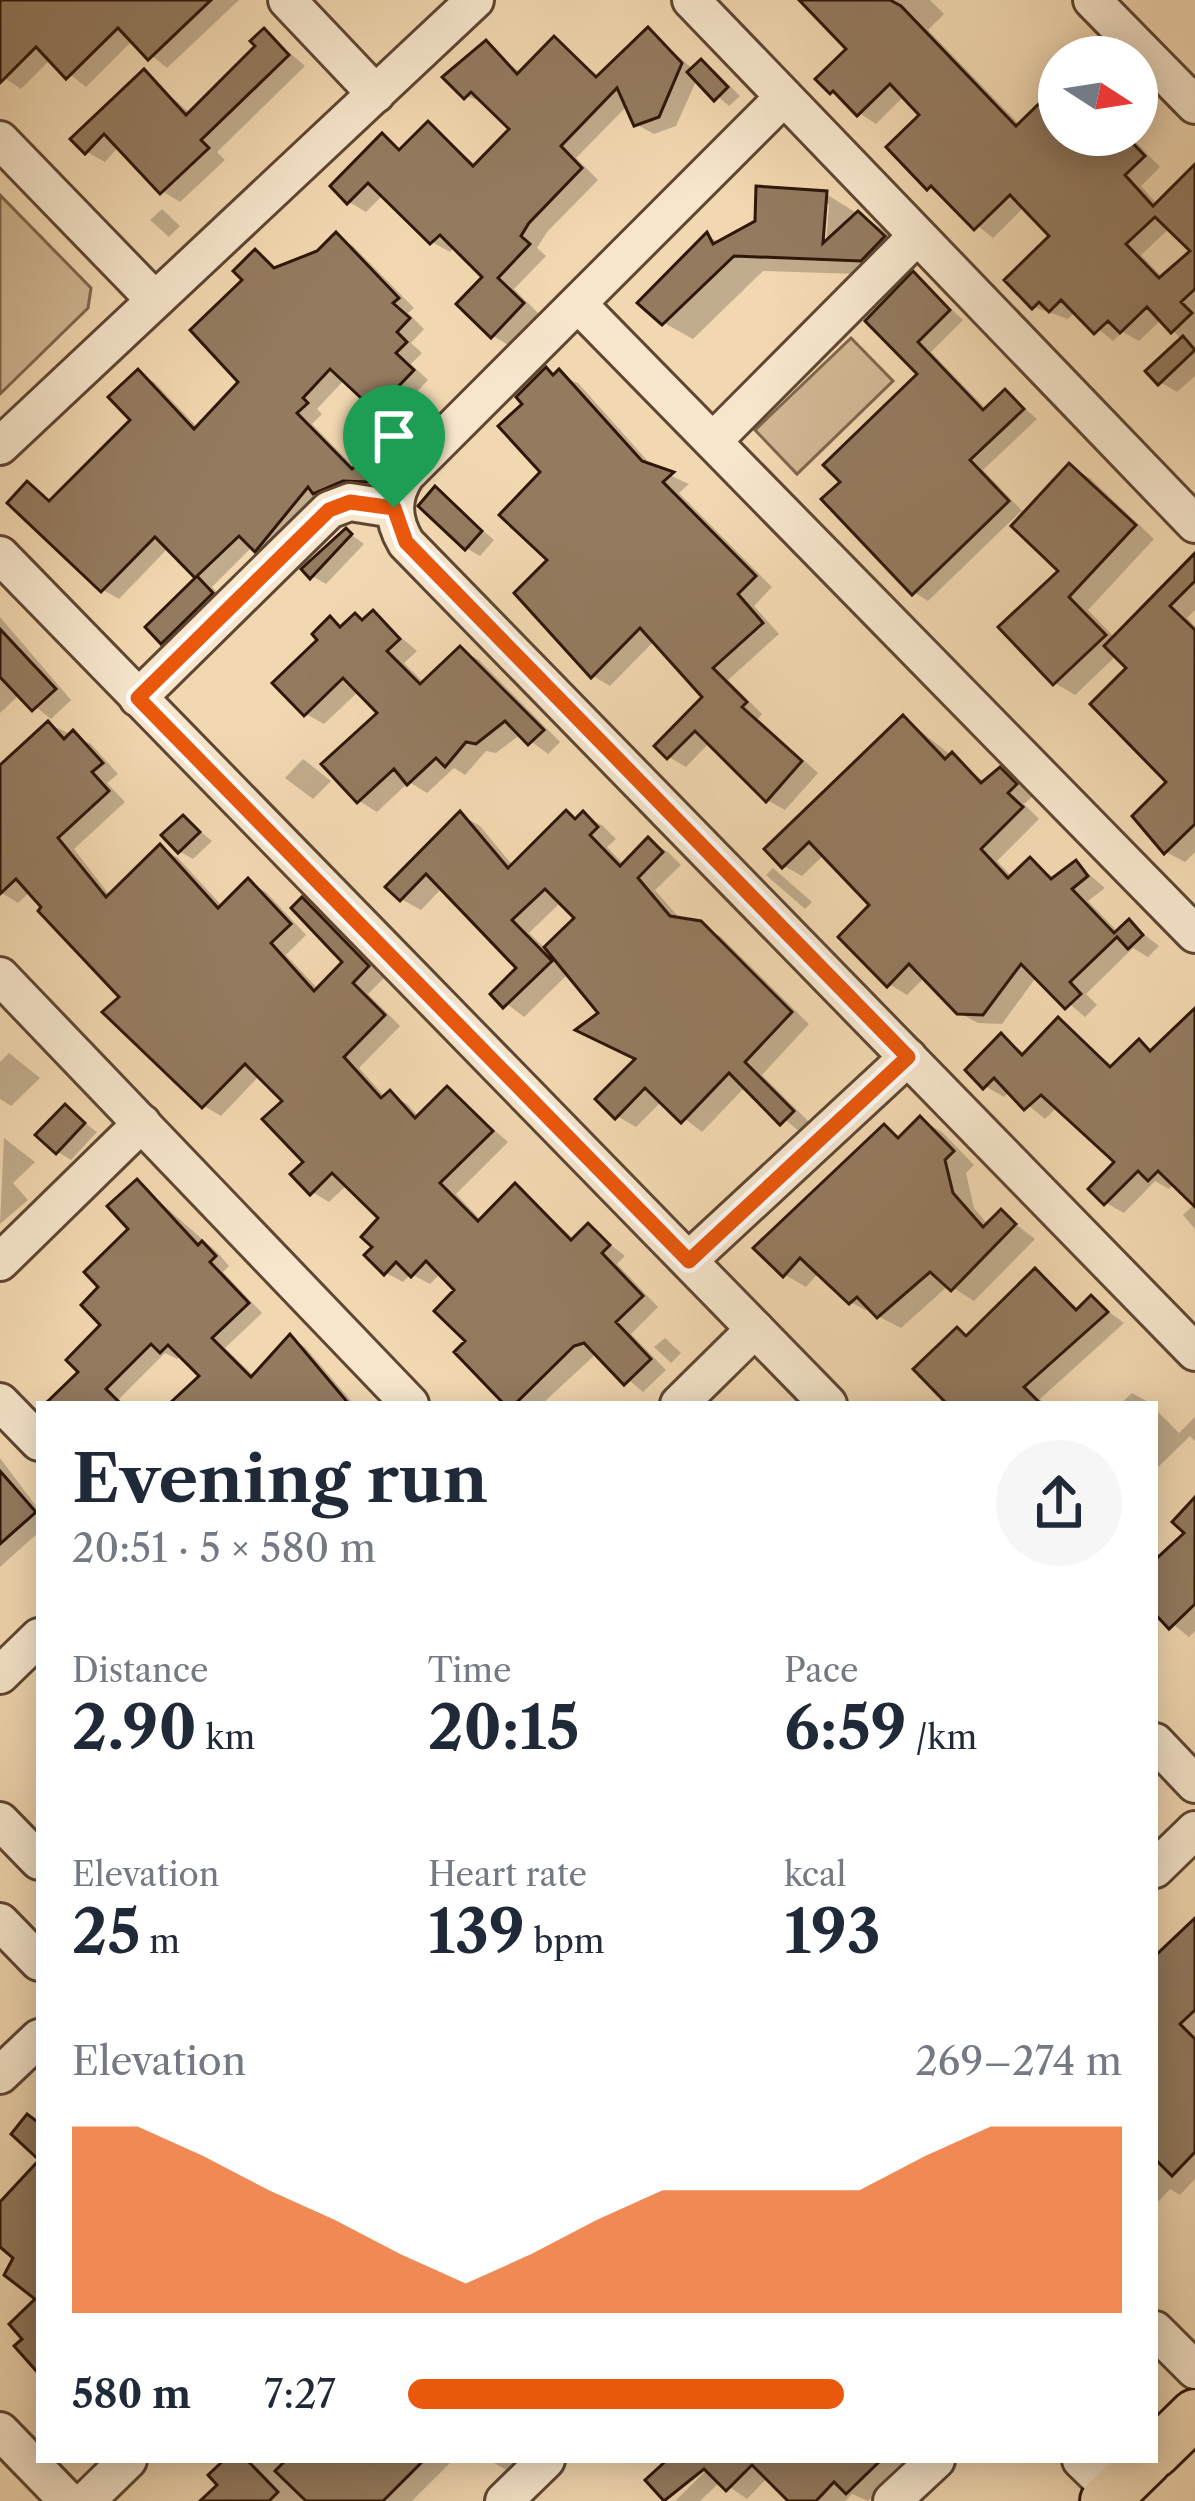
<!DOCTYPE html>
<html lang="en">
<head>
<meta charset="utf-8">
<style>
  body { margin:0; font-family:"Libre Caslon Text",serif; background:#f6f6f7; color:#1f2937; height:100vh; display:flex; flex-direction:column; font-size:45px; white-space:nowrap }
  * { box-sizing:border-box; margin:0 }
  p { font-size:39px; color:#747a83 }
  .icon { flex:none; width:66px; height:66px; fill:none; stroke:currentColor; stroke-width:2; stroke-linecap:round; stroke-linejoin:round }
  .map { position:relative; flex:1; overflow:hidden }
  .drawer { position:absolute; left:36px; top:1401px; width:1122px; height:1062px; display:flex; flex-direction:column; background:#fff; border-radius:0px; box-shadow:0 6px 30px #0003 }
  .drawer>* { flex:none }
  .needle { width:78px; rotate:102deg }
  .buttons { position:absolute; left:1038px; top:36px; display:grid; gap:24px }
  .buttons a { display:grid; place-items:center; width:120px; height:120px; border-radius:50%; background:#fff; box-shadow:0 6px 30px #0003; font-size:60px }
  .pin { position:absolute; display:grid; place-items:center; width:102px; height:102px; color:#fff; margin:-123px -51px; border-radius:50% 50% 50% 0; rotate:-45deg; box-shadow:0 0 12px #0007 }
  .pin .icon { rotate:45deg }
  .round { display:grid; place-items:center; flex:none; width:126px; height:126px; border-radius:63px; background:#f6f6f7 }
  .head { display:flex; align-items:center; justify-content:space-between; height:204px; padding:0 36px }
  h1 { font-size:66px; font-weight:800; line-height:90px }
  .figures { display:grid; grid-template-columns:repeat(3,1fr); gap:18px; height:204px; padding:12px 36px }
  .figures div { display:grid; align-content:center }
  .figures b { font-size:60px; font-weight:800 }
  .figures small { font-size:33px; font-weight:400 }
  .figures p { font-size:33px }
  .chart { height:336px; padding:24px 36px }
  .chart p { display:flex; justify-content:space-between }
  .chart svg { width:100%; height:216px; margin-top:12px; fill:#ea580c; opacity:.7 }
  ul { padding:0 36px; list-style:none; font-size:39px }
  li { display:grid; grid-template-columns:192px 144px 1fr; align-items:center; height:90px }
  li i { height:30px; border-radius:15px; background:#ea580c }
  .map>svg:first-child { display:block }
  .green { fill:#d1b794; stroke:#80664e; stroke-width:3 }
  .shadow { fill:#0003; fill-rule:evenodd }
  .building { fill:#947b60; stroke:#2e1608; stroke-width:3; fill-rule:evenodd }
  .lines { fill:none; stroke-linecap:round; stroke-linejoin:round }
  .minor-casing { stroke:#5f4632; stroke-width:42 }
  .major-casing { stroke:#2e1608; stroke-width:54 }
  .minor { stroke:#f7e6cc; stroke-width:36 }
  .major { stroke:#f2d8b1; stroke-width:48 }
  .route-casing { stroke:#fff; stroke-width:24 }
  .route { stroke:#ea580c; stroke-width:15 }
</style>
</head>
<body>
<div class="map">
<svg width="1195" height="2501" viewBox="0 0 1195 2501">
  <rect width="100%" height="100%" fill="#f2d8b1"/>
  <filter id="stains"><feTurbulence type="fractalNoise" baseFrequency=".00167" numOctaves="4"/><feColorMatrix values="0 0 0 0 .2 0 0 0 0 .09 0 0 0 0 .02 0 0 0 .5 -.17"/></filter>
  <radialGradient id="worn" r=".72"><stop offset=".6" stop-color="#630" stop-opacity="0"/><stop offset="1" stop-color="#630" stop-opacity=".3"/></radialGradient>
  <g class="green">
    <polygon points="0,195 91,288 88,308 0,394"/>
    <polygon points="851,338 893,381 797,474 755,430"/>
  </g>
  <g class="shadow">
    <polygon points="9,0 239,0 167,68 133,40 86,87 51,59 21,89 0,75 0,8"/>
    <path d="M808,0H930L944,14L928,30L1021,126L1059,88V135H1129L1160,167L1141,186L1158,205L1195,168V376L1177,392L1160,382L1182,340L1162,319L1139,341L1123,332L1113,341L1076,311L1068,319L1034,307L1053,236L1025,206L993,238L929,187L923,115L905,95L876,124L859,113L850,49ZM1170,228L1194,251L1163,278L1141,255Z"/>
    <polygon points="264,31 305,66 217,152 225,160 180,202 162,191 119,146 105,162 87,152 144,73 191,114 260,46"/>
    <polygon points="649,31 694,70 701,63 715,71 740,96 729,106 697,79 676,126 654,134 636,124 628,105 576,158 598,180 547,232 537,248 546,256 514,289 540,315 510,346 493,336 486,277 455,246 450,252 432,242 384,194 366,212 349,202 382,137 403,150 428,125 477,166 513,129 486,103 466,96 486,44 522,74 554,40 600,77"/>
    <path d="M826,194L887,232L912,254L891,275L763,271L693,339L664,323L708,236L720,243ZM823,204H829L825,258H819Z"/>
    <polygon points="162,209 180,226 169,237 150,220"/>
    <polygon points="337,236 353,246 414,308 408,313 424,329 411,343 422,353 411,364 428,380 393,418 345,379 317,409 322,414 312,424 356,469 372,454 400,476 273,558 253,546 212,587 227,603 179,651 149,627 199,578 169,547 119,599 103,590 28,485 53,502 135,420 138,373 154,382 199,429 242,382 246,280 255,253 279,269 319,254"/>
    <polygon points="914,275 963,320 931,352 987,410 1005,392 1037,419 983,470 1025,514 1069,467 1090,478 1154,539 1088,610 1115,638 1195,569 1195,610 1187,618 1195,626 1195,852 1185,862 1166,852 1170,782 1130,668 1117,655 1075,695 1055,683 1062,570 1025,515 1021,511 928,601 914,592 844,482 921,374 869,321"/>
    <polygon points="546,371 578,383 654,468 689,484 679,493 772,587 754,606 779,634 728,680 762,714 758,719 818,773 785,810 767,800 710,742 686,767 669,757 706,697 655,640 610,686 593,676 551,560 544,472 526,404"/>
    <polygon points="435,490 494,540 480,556 466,548"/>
    <polygon points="346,531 364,544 326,584 312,576"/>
    <polygon points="373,614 417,651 404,663 425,684 460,650 479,660 560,742 548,754 521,734 496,753 486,751 465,775 454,768 427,793 409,782 377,812 359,801 381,713 359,691 324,724 306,714 330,620 343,627"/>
    <polygon points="0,617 71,700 51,719 20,694 0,713"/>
    <polygon points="904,718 986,783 1000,770 1033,796 1024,804 1039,819 997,861 1013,878 1030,861 1056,879 1076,863 1105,888 1088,901 1119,933 1129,923 1159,946 1148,957 1133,948 1086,994 1097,1005 1085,1017 1037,976 1002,1024 978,1023 958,1012 925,977 907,995 889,984 874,905 825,854 802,876 784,866"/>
    <polygon points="49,724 91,744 118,774 107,783 125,802 74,849 111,897 161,848 178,858 223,907 249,882 266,892 306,935 286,955 319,990 346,962 302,900 319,910 385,977 368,994 400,1026 359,1068 386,1098 390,1094 407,1104 420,1118 448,1090 508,1142 456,1194 482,1221 516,1187 575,1240 588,1227 625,1256 617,1264 658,1307 631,1334 666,1370 643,1392 597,1353 542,1404 509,1404 469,1341 458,1290 441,1273 430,1284 411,1274 403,1282 386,1273 376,1247 383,1218 348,1184 329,1202 312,1192 286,1101 260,1075 221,1116 204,1106 123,997 30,892 18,903 0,892 0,769"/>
    <polygon points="303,759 331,781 313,799 285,778"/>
    <path d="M567,814L578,821L584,815L603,826L616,839L607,847L625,866L649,841L668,852L681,865L655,890L682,921L720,936L809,1024L762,1075L811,1124L801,1133L746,1086L702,1132L662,1101L636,1127L617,1116L639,1059L569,973L524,1017L494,994L520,968L443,887L421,910L401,899L461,815L480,826L514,867ZM562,901L578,918L546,949L529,933Z"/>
    <polygon points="184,818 212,841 193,859 179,851"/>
    <polygon points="773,868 812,902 805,909 766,875"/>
    <polygon points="1058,1021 1114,1067 1139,1043 1154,1051 1195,1023 1195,1202 1175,1183 1169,1189 1155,1181 1124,1213 1106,1203 1118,1162 1058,1106 1045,1119 1010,1090 1004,1097 985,1086 1001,1037 1026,1054"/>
    <polygon points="9,1053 40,1078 11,1106 0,1099 0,1062"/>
    <polygon points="65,1108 97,1132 71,1160 58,1152"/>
    <polygon points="921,1120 942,1132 974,1165 966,1173 974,1208 989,1226 1001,1213 1035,1239 974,1301 949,1285 901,1328 850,1302 819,1272 806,1287 785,1275 885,1128 902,1138"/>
    <polygon points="4,1138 35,1162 13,1183 28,1200 0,1224"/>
    <polygon points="137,1182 218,1253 229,1266 223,1272 262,1313 225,1348 255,1377 290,1338 305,1347 354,1404 173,1404 203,1376 182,1355 177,1359 165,1353 119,1399 124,1404 56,1404 82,1372 105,1325 102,1287 132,1229"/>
    <polygon points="1195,1204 1195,1229 1183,1215"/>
    <polygon points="1035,1271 1080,1310 1092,1299 1124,1323 1040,1399 1045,1404 951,1404 957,1331 969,1337"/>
    <polygon points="665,1338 681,1353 671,1363 654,1347"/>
    <polygon points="1132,1393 1150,1403 1151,1404 1120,1404"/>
    <polygon points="1155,1409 1179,1433 1195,1417 1195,1441 1190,1436 1155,1470"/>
    <polygon points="0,1458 39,1510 39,1532 0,1567"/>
    <polygon points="1195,1502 1195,1631 1189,1637 1155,1610 1155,1564 1188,1533"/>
    <polygon points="1195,1922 1195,2179 1180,2195 1170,2189 1155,2205 1155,1960"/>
    <polygon points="228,2460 453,2460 412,2501 218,2501"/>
    <polygon points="489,2460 518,2460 508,2471"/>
    <polygon points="717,2460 910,2460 868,2501 852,2494 845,2501 793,2501 768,2477 747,2499 721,2481 700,2501 675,2501"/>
  </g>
  <g class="building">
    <polygon points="0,0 211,0 148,60 118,28 66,79 36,47 0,83"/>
    <path d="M799,0H890L901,6L1016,126L1059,84V135H1125L1145,156L1125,175L1153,206L1195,164V289L1181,302L1192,313L1171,333L1147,307L1120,333L1108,321L1094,334L1061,300L1049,312L1039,302L1032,309L1004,280L1049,236L1010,195L974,230L931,186L927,190L886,147L919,115L890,84L857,116L833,91L830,94L815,79L846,49ZM1155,217L1190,251L1159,278L1126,244Z"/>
    <polygon points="648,27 682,63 659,117 634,126 617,88 561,146 582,168 529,223 521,236 530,244 498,278 524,303 491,338 456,304 482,277 440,235 430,244 368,183 347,204 330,186 382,133 399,150 428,121 473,166 509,129 471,92 464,99 442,77 486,40 517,74 554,36 596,77"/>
    <polygon points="264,28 289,55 201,140 209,148 160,194 104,134 85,154 70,139 144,69 186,115 255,46 250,41"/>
    <polygon points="701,59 728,87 714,101 687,72"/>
    <polygon points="756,186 827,191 823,243 858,211 885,236 861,261 734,256 662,325 637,303 707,232 713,244 755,221"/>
    <polygon points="336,232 399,298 393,303 410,318 397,332 407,342 396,353 414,370 375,411 330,369 303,398 308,403 297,413 352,469 372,450 386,465 368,482 343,481 313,494 308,487 255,552 239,536 197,576 213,593 161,644 145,627 195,578 155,537 101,592 7,503 27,481 49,501 130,420 108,397 138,369 194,429 238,382 190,330 242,280 233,271 255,249 274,268 317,251"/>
    <polygon points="913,271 950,310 918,342 983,410 1005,389 1024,409 970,460 1009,501 912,595 821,499 840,482 823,465 917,374 865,321"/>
    <polygon points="1183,336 1195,350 1158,385 1145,371"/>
    <polygon points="546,367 553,375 559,369 642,461 674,472 663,482 756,576 738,594 763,623 713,668 747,702 742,707 802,761 766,802 695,731 667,759 654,746 702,697 640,628 591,678 514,593 547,560 499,515 540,472 498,426 522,404 516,397"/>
    <polygon points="1069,463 1136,525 1069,597 1106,635 1053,685 998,627 1058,571 1011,526"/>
    <polygon points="435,486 482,531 465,550 418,506"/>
    <polygon points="346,528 352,534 310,579 301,569"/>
    <polygon points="1195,553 1195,581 1170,606 1195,630 1195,824 1164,854 1132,816 1166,782 1090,704 1126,668 1104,646"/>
    <polygon points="373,610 400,639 387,651 420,684 460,646 544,730 528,745 505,721 476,744 466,742 445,767 436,758 407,785 394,769 357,803 321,764 377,713 343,678 304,716 272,683 317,640 312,634 330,616 340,627 355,613 362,620"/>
    <polygon points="0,629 56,689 32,711 0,677"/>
    <polygon points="903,715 945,759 952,752 981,783 1000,767 1017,784 1008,793 1023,807 981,849 1008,878 1030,857 1051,879 1076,860 1088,876 1072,889 1114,933 1129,919 1143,935 1128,949 1117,937 1070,982 1081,994 1065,1009 1021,964 983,1015 957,1014 909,964 887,987 838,937 869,905 809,842 782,868 764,849"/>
    <polygon points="48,721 64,739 73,730 103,763 92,772 109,791 58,838 106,897 160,844 218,908 248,878 291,924 271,943 314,991 342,962 291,908 302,897 369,966 353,983 385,1015 344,1057 381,1098 390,1090 415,1118 447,1086 493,1131 440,1183 478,1221 515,1183 571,1240 588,1223 610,1245 602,1253 643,1296 616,1322 651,1359 624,1385 584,1343 574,1346 515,1404 504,1404 454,1352 465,1341 434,1311 454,1290 426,1261 411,1277 396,1262 384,1275 364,1255 372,1247 361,1237 378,1218 332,1173 310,1195 290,1174 303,1162 262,1119 282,1101 245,1064 202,1108 102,1012 119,997 38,911 41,907 16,879 0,894 0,765"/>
    <polygon points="566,810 575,819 583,811 598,827 590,835 620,866 648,837 663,852 638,878 670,916 701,921 792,1012 745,1062 794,1111 780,1125 729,1073 681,1123 645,1088 615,1119 595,1099 635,1059 575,1030 598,1013 544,947 574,918 545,889 512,920 552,961 503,1008 490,994 516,968 426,874 400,901 385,887 460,811 508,868"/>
    <polygon points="183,815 200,832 178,853 161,835"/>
    <polygon points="1195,1008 1195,1207 1158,1171 1148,1181 1138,1171 1104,1205 1088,1189 1114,1162 1041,1095 1024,1110 994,1078 983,1089 965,1070 1001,1033 1022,1055 1058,1017 1110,1067 1139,1039 1150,1051"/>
    <polygon points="65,1104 85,1123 56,1154 35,1135"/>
    <polygon points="920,1116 954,1151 945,1160 953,1193 983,1227 1001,1209 1016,1224 951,1291 930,1272 877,1318 857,1297 849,1304 800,1258 783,1277 753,1248 884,1124 898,1138"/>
    <polygon points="137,1179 198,1245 202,1241 216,1256 210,1262 249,1303 212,1338 251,1377 290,1334 349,1404 169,1404 199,1376 168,1345 160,1353 151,1344 106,1389 121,1404 45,1404 78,1372 66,1360 100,1325 81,1305 98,1287 84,1272 128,1229 107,1206"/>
    <polygon points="1035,1268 1076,1310 1091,1295 1108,1312 1024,1387 1041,1404 947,1404 913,1369 957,1327 966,1336"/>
    <polygon points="0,1471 36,1512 0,1544"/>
    <polygon points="1195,1497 1195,1604 1169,1629 1155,1614 1155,1560 1184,1533 1172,1522"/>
    <polygon points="1195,1918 1195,2010 1180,2024 1195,2039 1195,2152 1172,2176 1155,2159 1155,1956"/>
    <polygon points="27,2114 39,2123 39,2374 14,2346 22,2339 9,2324 35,2299 4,2275 13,2258 0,2247 0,2202 39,2160 11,2134"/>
    <polygon points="224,2460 247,2460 278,2492 269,2501 200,2501 217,2485 208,2475"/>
    <polygon points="286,2460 424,2460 383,2501 306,2501 275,2471"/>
    <polygon points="667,2460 881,2460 846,2494 834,2482 816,2501 788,2501 752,2465 726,2491 704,2469 664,2501 645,2480"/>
  </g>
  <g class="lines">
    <defs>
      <g id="minor">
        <polyline points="287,0 376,94"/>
        <polyline points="691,0 1195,524"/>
        <polyline points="1092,0 1195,105"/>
        <path d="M784,97L406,475C391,498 392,519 406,543L1195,1352"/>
        <polyline points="0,140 153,298"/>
        <polyline points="578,304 1195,934"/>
        <polyline points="713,441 917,236"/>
        <polyline points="0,446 475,0"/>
        <polyline points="0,555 828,1404"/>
        <polyline points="138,698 329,510 350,502 394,509"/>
        <polyline points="0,976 410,1404"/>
        <polyline points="689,1260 908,1057"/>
        <polyline points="0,1262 142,1123"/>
        <polyline points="0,1402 39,1442"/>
        <polyline points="679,1404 755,1329"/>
        <polyline points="0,1675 39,1637"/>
        <polyline points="1155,1742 1195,1784"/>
        <polyline points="0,1821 39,1861"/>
        <polyline points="1155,1869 1195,1830"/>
        <polyline points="0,1922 39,1962"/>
        <polyline points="0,2075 39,2038"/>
        <polyline points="1155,2330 1195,2370"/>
        <polyline points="0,2431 68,2501"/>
        <polyline points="1081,2460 1114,2492"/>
        <polyline points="86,2501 128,2460"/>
        <polyline points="504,2501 546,2460"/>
        <polyline points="892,2501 936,2460"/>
      </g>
      <g id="major">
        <polyline points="1155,2453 1195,2414"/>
        <polyline points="1105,2501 1147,2460"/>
      </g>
    </defs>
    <use href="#minor" class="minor-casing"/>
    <use href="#major" class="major-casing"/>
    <use href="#minor" class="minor"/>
    <use href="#major" class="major"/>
  </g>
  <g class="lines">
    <defs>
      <polygon id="route" points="350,502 394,508 406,542 908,1057 689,1261 138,698 329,510"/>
    </defs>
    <use href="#route" class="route-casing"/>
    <use href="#route" class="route"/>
  </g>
  <rect width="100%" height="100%" filter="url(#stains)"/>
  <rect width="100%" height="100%" fill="url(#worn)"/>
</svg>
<div class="buttons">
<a><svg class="needle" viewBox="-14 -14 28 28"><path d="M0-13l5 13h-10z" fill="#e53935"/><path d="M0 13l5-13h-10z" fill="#747a83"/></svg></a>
</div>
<div class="pin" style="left:394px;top:508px;background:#1e9e55"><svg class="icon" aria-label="arrive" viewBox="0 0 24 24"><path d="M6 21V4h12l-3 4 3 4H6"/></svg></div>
<section class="drawer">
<div class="head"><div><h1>Evening run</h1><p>20:51 · 5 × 580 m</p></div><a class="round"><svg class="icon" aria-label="share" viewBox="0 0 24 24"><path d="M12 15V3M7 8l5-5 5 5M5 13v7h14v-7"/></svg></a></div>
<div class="figures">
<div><p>Distance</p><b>2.90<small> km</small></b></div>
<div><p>Time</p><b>20:15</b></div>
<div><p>Pace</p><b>6:59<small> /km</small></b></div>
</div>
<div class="figures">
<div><p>Elevation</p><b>25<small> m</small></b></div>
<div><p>Heart rate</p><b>139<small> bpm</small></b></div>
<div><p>kcal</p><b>193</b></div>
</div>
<div class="chart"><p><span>Elevation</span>269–274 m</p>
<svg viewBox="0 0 160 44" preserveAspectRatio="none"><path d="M0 44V6L10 6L20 12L30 19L40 25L50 32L60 38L70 32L80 25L90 19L100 19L110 19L120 19L130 12L140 6L150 6L160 6V44z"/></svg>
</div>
<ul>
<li><b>580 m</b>7:27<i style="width:61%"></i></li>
</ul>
</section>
</div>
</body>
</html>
